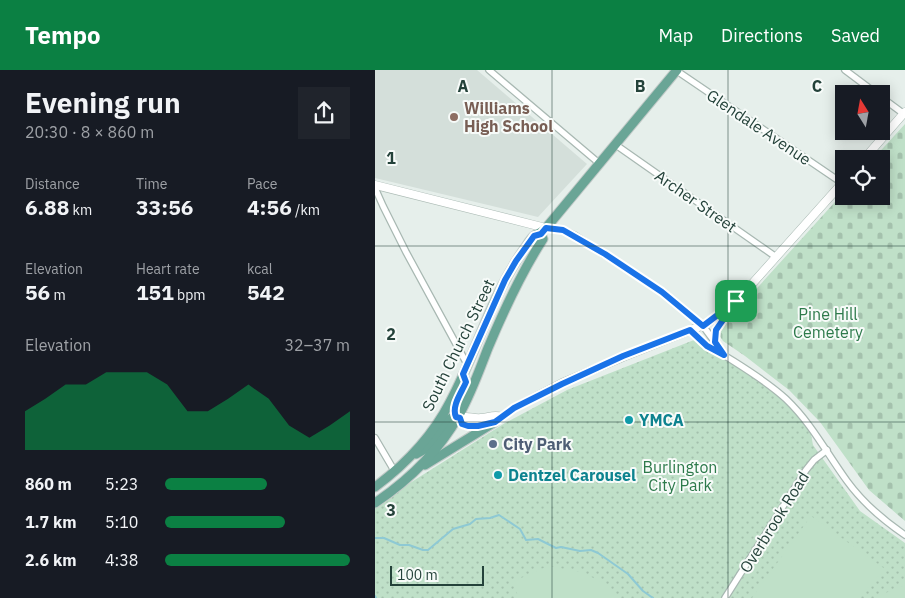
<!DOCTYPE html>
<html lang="en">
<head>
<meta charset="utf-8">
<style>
  body { margin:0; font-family:"IBM Plex Sans",sans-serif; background:#20242c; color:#f1f3f6; height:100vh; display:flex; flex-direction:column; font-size:19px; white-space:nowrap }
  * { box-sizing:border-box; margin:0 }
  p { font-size:16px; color:#9ea1a6 }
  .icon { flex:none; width:28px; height:28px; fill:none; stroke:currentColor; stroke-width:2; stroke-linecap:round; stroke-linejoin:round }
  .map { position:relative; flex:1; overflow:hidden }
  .drawer { display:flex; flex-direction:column; background:#171b24; width:375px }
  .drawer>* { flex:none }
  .needle { width:32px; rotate:349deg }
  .fabs { position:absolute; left:460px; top:15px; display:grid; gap:10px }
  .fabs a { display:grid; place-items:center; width:55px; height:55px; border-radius:0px; background:#171b24; box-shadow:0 2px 12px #0003; font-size:25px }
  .scale { position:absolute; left:15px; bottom:12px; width:94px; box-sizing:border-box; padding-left:5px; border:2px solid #24423a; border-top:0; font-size:14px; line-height:18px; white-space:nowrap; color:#24423a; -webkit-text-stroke:4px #f7fbf9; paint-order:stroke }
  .pin { position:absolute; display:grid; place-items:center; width:42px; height:42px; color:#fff; margin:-21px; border-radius:10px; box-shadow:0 2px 8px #0006 }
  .round { display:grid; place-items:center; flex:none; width:52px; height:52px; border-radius:0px; background:#20242c }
  .summary { display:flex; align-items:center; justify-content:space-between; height:85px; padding:0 25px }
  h1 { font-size:28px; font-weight:800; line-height:38px }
  .stats { display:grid; grid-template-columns:repeat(3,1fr); gap:8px; height:85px; padding:5px 25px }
  .stats div { display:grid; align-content:center }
  .stats b { font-size:21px; font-weight:800 }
  .stats small { font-size:14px; font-weight:400 }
  .stats p { font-size:14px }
  .chart { height:140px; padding:10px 25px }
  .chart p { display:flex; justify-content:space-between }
  .chart svg { width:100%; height:90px; margin-top:5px; fill:#0b8043; opacity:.7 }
  ul { padding:0 25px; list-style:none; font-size:16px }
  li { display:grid; grid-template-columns:80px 60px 1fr; align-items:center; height:38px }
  li i { height:12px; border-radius:6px; background:#0b8043 }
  header { display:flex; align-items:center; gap:30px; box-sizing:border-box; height:70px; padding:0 25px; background:#0b8043; color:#fff }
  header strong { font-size:24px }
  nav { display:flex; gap:28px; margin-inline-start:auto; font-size:18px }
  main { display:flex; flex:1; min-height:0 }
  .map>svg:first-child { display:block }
  .built { fill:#d4dfda }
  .grass { fill:url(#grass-dots) }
  .cemetery { fill:url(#cemetery-stones) }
  .pitch { fill:#bfe0c8 }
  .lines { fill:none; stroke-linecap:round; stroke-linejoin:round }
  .stream { stroke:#8ec9d4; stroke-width:2 }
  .minor-casing { stroke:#a8b8b2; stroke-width:8 }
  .tertiary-casing { stroke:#a8b8b2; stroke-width:9 }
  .primary-casing { stroke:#c2cac8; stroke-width:11 }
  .minor { stroke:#fff; stroke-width:5.5 }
  .tertiary { stroke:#fff; stroke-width:8 }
  .primary { stroke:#6aa596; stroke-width:9 }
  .route-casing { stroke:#fff; stroke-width:10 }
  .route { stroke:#1a73e8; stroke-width:6 }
  .grid { fill:none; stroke:#24423a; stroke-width:1; stroke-opacity:0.55 }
  .education-dot { fill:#8d6e63; stroke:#f7fbf9; stroke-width:2 }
  .culture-dot { fill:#0f9aa8; stroke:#f7fbf9; stroke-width:2 }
  .service-dot { fill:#5c6f8a; stroke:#f7fbf9; stroke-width:2 }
  .labels { text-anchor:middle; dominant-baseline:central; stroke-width:4; stroke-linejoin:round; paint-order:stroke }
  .education-label { font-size:16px; font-weight:bold; fill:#785e54; stroke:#f7fbf9; text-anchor:start }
  .street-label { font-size:16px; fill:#24423a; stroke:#f7fbf9 }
  .park-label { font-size:16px; fill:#2d7a4b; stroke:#f7fbf9 }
  .culture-label { font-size:16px; font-weight:bold; fill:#0d838f; stroke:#f7fbf9; text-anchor:start }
  .service-label { font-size:16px; font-weight:bold; fill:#4e5e75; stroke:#f7fbf9; text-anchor:start }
  .grid-label { font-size:16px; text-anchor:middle; font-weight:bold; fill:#24423a; stroke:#f7fbf9; stroke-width:4; stroke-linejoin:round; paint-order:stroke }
</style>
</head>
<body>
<header>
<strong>Tempo</strong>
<nav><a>Map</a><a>Directions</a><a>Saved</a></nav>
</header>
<main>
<section class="drawer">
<div class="summary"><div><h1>Evening run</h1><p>20:30 · 8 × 860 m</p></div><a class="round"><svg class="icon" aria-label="share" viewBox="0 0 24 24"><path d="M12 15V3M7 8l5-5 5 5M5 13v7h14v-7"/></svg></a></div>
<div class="stats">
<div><p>Distance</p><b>6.88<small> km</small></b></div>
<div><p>Time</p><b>33:56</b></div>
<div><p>Pace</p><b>4:56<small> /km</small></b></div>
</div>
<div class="stats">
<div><p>Elevation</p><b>56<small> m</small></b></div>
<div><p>Heart rate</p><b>151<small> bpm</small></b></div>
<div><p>kcal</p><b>542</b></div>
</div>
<div class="chart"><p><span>Elevation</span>32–37 m</p>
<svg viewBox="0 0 160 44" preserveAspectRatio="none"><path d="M0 44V25L10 19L20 12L30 12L40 6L50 6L60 6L70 12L80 25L90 25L100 19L110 12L120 19L130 32L140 38L150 32L160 25V44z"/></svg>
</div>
<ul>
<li><b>860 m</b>5:23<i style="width:55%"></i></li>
<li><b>1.7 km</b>5:10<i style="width:65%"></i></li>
<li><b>2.6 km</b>4:38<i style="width:100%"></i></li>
</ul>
</section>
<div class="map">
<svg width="530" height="528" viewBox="0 0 530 528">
  <defs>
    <pattern id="grass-dots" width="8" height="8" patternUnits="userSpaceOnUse" patternTransform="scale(1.25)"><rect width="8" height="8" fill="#bfe0c8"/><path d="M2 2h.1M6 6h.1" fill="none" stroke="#a4c1ad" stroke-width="1.8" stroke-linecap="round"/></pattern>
    <pattern id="cemetery-stones" width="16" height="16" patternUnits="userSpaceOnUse" patternTransform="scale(1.25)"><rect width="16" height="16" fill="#bfe0c8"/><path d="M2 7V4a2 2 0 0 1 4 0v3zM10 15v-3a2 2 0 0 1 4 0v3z" fill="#a4c1ad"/></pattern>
  </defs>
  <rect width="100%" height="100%" fill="#e6efeb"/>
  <polygon class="built" points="0,0 102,0 212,94 163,147 0,108"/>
  <polygon class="grass" points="319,270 340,284 347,286 410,330 434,354 438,375 485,441 530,473 530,528 0,528 0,435 130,353 192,320"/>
  <polygon class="cemetery" points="530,54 530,451 494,420 445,352 414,320 370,286 348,271 344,265 345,259 469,122 469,126 506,126 506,89 498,89"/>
  <g class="pitch">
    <polygon points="436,446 510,499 486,525 480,528 377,528"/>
    <polygon points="173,496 206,502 231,514 245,528 144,528 137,512"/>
    <polygon points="530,515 530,528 501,528 503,526"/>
  </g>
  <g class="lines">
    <g class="stream">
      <polyline points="0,468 9,468 25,475 34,475 48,480 53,480 78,459 95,454 101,449 115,448 124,445 145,459 151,470 163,469 181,478 186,477 205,481 216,480 223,483 253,504 268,521 278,528"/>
      <polyline points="0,526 1,528"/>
    </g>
    <defs>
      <g id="minor">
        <polyline points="114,0 225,94"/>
        <polyline points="470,0 502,24"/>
        <polyline points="302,1 467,113"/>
        <polyline points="506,27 529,44"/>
        <polyline points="241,75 401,187"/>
        <polyline points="0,118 8,136 31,182 92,294"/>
        <polyline points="171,158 188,160 201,166 287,222 328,256 348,283"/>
        <path d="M315,261C345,286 382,302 411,329C437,354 451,382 472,411C488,433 508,450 530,465"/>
        <polyline points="0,368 20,402"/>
        <polyline points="350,528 431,400 439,390 452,380"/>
      </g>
      <g id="tertiary">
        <polyline points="489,89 530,42"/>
        <polyline points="0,115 171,158"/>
        <polyline points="340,272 341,260 356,238"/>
        <path d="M126,347C119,344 113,348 106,348C98,349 92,345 85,348L87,354L93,356H103L120,352L139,338L187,313L248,287L331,254L356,236L367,225L469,111"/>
      </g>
      <g id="primary">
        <polyline points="81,347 79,339 91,312 88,305"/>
        <polyline points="41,384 50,379 73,350 78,347 84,348"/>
        <polyline points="50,395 120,352"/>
        <path d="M0,417C31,394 57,367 75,332C102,282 116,225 150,178C152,175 156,168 159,166C164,162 166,164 171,158L302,0"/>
        <path d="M0,433C34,410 64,381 84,345C96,324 104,301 113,278C129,240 146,203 168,169L166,164"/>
      </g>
    </defs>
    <use href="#minor" class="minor-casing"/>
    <use href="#tertiary" class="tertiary-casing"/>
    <use href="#primary" class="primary-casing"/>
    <use href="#minor" class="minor"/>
    <use href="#tertiary" class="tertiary"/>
    <use href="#primary" class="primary"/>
  </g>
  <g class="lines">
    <defs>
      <path id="route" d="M171,158L188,160L230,184L287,222L328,256L361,231L341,260L340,272L349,285L332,276L315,260L248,286L187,314L139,338L120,352L103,356H93L87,354L85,348L81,347C76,336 87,322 91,312L88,304L130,210L141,191L159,166L166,164Z"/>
    </defs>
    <use href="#route" class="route-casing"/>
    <use href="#route" class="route"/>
  </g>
  <path class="grid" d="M177,0V528M353,0V528M0,176H530M0,352H530"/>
  <circle class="education-dot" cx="79" cy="47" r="5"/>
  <g class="culture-dot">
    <circle cx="254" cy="350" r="5"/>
    <circle cx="123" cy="405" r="5"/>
  </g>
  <circle class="service-dot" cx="118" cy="374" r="5"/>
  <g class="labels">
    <g class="education-label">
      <text x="89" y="38">Williams<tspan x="89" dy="18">High School</tspan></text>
    </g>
    <g class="street-label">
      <text transform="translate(384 57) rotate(34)">Glendale Avenue</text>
      <text transform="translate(321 131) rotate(35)">Archer Street</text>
      <text transform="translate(83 275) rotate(-64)">South Church Street</text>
      <text transform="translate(399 452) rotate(-58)">Overbrook Road</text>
    </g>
    <g class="park-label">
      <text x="453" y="244">Pine Hill<tspan x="453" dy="18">Cemetery</tspan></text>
      <text x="305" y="397">Burlington<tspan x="305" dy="18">City Park</tspan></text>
    </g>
    <g class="culture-label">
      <text x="264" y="350">YMCA</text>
      <text x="133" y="405">Dentzel Carousel</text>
    </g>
    <g class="service-label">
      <text x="128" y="374">City Park</text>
    </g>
  </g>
  <g class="grid-label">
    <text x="88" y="22">A</text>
    <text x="265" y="22">B</text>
    <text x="442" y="22">C</text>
    <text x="16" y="94">1</text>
    <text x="16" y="270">2</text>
    <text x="16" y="446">3</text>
  </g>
</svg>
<div class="fabs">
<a><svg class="needle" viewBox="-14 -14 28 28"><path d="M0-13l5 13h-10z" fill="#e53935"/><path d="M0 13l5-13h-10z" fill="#9ea1a6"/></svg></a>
<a><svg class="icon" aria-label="locate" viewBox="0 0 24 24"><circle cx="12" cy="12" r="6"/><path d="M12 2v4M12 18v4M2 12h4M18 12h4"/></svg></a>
</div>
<div class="scale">100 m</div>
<div class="pin" style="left:361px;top:231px;background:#1e9e55"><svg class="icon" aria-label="arrive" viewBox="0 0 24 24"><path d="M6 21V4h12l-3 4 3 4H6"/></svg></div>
</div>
</main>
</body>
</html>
